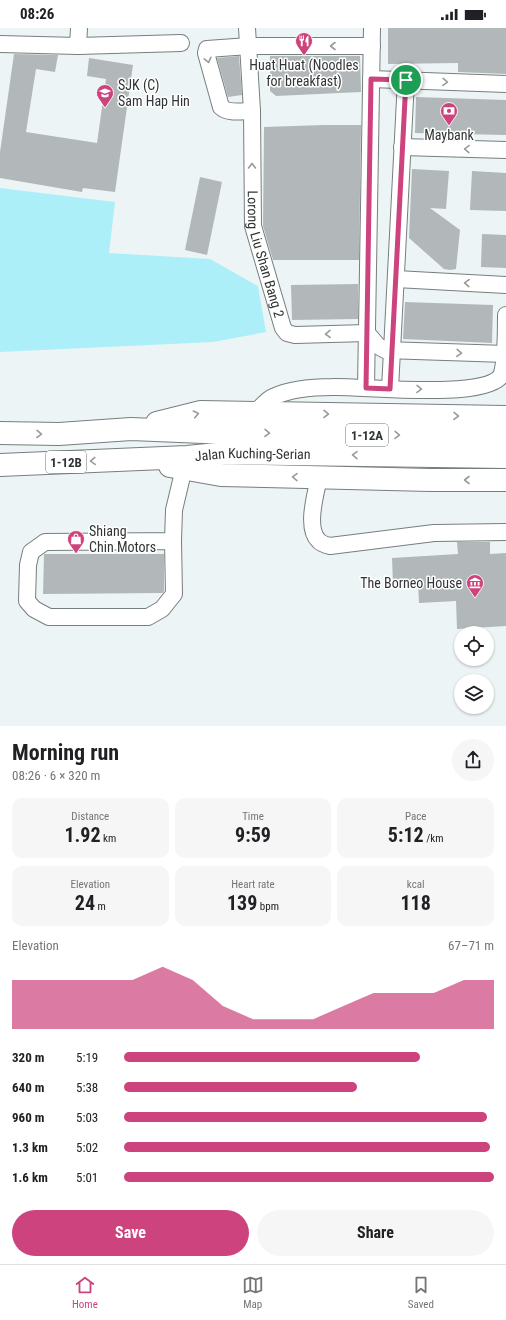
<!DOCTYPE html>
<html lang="en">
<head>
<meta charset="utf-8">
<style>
  body { margin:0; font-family:"Roboto Condensed",sans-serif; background:#f6f6f6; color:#202124; height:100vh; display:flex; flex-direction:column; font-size:15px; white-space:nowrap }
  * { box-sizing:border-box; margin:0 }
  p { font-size:13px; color:#757577 }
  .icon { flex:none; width:22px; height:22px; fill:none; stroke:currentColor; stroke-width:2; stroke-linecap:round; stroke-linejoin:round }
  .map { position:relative; height:698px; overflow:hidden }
  .sheet { display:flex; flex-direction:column; background:#fff; flex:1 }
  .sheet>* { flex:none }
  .buttons { position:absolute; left:454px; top:598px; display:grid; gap:8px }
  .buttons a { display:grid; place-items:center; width:40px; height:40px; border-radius:50%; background:#fff; box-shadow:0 1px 3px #0004; font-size:20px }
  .pin { position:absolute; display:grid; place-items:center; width:34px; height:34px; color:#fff; margin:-17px; border:2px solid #fff; border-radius:50%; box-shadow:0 1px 4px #0007 }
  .round { display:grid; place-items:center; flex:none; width:42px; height:42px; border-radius:21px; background:#f6f6f6 }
  .head { display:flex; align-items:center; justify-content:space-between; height:68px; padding:0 12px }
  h1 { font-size:22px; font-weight:700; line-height:30px }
  .metrics { display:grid; grid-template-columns:repeat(3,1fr); gap:6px; height:68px; padding:4px 12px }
  .metrics div { display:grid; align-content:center; border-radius:10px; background:#f6f6f6; text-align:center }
  .metrics b { font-size:20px; font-weight:700 }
  .metrics small { font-size:11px; font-weight:400 }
  .metrics p { font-size:11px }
  .chart { height:112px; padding:8px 12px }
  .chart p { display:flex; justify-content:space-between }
  .chart svg { width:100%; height:72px; margin-top:4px; fill:#cc437d; opacity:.7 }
  .cta { display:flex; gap:8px; margin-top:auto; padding:8px 12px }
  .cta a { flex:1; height:46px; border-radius:24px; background:#cc437d; color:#fff; font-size:16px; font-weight:700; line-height:46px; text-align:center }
  .cta a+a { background:#f6f6f6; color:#202124 }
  ul { padding:0 12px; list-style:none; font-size:13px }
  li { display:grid; grid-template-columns:64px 48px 1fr; align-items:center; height:30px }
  li i { height:10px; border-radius:5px; background:#cc437d }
  .status { display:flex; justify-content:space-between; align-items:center; height:28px; padding:0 20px; background:#fff; direction:ltr }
  .status svg { height:11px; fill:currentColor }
  .tabs { display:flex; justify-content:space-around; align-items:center; height:56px; border-top:1px solid #e0e0e0; background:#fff; font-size:11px; color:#757577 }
  .tabs a { display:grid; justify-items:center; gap:2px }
  .tabs .selected { color:#cc437d }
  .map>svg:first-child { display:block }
  .green { fill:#adeff9 }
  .building { fill:#b2b8b9 }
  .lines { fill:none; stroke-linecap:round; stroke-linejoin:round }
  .minor-casing { stroke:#777e7f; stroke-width:18 }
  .highway-casing { stroke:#777e7f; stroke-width:24 }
  .minor { stroke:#fff; stroke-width:16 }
  .highway { stroke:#fff; stroke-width:22 }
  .oneway { stroke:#989a9a }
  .route-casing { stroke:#fff; stroke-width:8 }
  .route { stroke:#cc437d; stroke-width:5 }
  .labels { text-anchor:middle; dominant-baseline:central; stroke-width:3; stroke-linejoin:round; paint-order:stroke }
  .shield { fill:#fff; stroke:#6f7171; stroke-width:1 }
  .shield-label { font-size:13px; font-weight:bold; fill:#313434 }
  .poi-label { font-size:14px; fill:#313434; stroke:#fff }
  .street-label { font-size:14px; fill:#313434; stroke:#fff }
</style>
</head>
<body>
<div class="status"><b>08:26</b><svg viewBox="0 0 49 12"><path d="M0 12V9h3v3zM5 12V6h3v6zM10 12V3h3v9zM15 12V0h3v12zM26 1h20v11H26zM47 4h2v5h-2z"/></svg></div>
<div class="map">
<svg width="506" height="698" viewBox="0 0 506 698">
  <rect width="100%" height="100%" fill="#edf4f5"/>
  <polygon class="green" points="0,160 115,174 109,225 210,231 258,258 266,304 213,314 0,324"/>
  <g class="building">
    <polygon points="388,0 506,0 506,46 458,44 458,35 388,36"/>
    <polygon points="14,26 58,27 55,44 36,41 26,104 97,115 106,51 87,48 89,30 133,37 115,164 83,160 82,164 0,150 0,124"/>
    <polygon points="239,28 242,67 228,69 217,30"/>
    <polygon points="270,28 360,28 361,64 276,68 270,63"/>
    <polygon points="416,69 506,72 506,107 415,105"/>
    <polygon points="324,97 361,97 359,232 273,232 263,198 264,99"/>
    <polygon points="412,141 449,143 446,181 430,180 460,202 456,241 450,242 444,241 409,210"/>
    <polygon points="472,143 506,145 506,183 470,182"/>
    <polygon points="200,149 222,154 207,227 185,222"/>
    <polygon points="482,206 506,207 506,240 481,239"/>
    <polygon points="358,256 358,291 292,292 291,257"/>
    <polygon points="405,274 493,277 492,315 403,311"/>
    <polygon points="457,514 490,514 490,526 506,525 506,598 457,601 456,573 419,575 418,554 393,556 392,530 458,526"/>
    <polygon points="44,526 164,526 164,563 163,565 43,566"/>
  </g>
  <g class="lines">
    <defs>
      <g id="minor">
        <path id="s1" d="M247,0L252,83L253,198L283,300L287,305L295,307L367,305"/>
        <polyline points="0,16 78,18 79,0"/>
        <polyline points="78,18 181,15"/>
        <polyline points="371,51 506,56"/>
        <path d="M252,83C242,83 228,86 221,79L206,25L207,21L249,18H372"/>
        <polyline points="402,119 506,122"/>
        <polyline points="396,251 506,257"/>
        <polyline points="367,305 378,318 385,322 506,326"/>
        <polyline points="366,360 372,0"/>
        <polyline points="390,361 406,52"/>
        <path d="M255,385C260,380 267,371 273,369C290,361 315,359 333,359C364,358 483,372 501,348C506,336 506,302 506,287"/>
        <path d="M319,449C316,466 305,500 319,513C321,515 326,517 330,518L434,505L506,504"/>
        <polyline points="173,513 174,566 162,581 148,589 49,589 34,581 27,573 28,537 31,524 45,514 173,513 174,482 184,440"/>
      </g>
      <g id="highway">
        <polyline points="157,395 201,384 506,389"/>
        <polyline points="0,405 59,406 131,401 228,405 506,409"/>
        <path id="s2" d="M0,437L187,429L228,425L506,429"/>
        <polyline points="170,438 221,447 430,452 506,452"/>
      </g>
    </defs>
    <use href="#minor" class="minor-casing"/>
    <use href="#highway" class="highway-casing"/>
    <use href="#minor" class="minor"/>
    <use href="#highway" class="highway"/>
  </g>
  <defs><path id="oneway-chevron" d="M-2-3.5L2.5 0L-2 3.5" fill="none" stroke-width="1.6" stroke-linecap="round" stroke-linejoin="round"/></defs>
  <g class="oneway">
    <use href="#oneway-chevron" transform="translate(333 18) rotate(180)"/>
    <use href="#oneway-chevron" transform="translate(208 32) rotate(76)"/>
    <use href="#oneway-chevron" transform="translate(445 54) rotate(2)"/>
    <use href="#oneway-chevron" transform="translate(467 121) rotate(-178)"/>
    <use href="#oneway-chevron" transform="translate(252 138) rotate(-90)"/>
    <use href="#oneway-chevron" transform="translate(467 255) rotate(-177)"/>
    <use href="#oneway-chevron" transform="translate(328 306) rotate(179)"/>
    <use href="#oneway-chevron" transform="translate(459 325) rotate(2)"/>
    <use href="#oneway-chevron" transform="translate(419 361) rotate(1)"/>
    <use href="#oneway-chevron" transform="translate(196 386) rotate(-12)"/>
    <use href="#oneway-chevron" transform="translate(326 386) rotate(1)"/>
    <use href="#oneway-chevron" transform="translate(456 388) rotate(1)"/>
    <use href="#oneway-chevron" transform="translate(267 405) rotate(1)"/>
    <use href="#oneway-chevron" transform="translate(39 406) rotate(1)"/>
    <use href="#oneway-chevron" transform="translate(397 407) rotate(1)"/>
    <use href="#oneway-chevron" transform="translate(355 427) rotate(-179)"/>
    <use href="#oneway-chevron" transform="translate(93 433) rotate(177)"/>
    <use href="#oneway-chevron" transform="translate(295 449) rotate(-179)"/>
    <use href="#oneway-chevron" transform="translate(467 452) rotate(180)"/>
  </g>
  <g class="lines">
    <defs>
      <polygon id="route" points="371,51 406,52 390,361 366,360"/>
    </defs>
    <use href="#route" class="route-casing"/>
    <use href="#route" class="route"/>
  </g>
  <defs>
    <symbol id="restaurant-pin" viewBox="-11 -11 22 30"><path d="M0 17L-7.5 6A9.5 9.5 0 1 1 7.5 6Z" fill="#cc437d" stroke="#fff"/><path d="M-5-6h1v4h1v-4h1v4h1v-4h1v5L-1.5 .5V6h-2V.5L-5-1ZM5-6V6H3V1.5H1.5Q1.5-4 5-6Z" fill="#fff"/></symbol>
    <symbol id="school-pin" viewBox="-11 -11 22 30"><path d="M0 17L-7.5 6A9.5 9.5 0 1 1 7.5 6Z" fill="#cc437d" stroke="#fff"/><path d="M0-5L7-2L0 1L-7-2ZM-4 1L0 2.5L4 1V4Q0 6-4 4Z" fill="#fff"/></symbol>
    <symbol id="bank-pin" viewBox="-11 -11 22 30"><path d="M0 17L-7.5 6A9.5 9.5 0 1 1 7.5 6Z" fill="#cc437d" stroke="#fff"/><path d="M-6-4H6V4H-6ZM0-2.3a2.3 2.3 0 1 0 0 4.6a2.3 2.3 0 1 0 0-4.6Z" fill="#fff"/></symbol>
    <symbol id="shop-pin" viewBox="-11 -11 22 30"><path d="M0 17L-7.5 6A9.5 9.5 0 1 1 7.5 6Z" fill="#cc437d" stroke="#fff"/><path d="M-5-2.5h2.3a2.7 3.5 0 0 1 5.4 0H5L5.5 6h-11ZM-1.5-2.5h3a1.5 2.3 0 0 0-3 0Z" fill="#fff"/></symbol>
    <symbol id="museum-pin" viewBox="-11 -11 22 30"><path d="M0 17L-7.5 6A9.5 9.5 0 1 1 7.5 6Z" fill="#cc437d" stroke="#fff"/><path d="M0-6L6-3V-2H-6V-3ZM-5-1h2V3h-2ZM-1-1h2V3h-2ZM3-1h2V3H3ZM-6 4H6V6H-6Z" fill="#fff"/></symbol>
  </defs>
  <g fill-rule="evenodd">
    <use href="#restaurant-pin" x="294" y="3" width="20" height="27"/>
    <use href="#school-pin" x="95" y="55" width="20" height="27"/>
    <use href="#bank-pin" x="439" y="73" width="20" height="27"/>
    <use href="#shop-pin" x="66" y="501" width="20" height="27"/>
    <use href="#museum-pin" x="465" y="545" width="20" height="27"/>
  </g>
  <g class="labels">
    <g class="shield">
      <rect x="346" y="396" width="42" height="22" rx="3"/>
      <rect x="46" y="423" width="40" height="22" rx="3"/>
    </g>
    <g class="shield-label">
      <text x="367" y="407">1-12A</text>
      <text x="66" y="434">1-12B</text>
    </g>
    <g class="poi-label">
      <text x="304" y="37">Huat Huat (Noodles<tspan x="304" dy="16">for breakfast)</tspan></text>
      <text x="118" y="57" text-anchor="start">SJK (C)<tspan x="118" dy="16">Sam Hap Hin</tspan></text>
      <text x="449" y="107">Maybank</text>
      <text x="89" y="503" text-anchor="start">Shiang<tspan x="89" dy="16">Chin Motors</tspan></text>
      <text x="462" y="555" text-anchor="end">The Borneo House</text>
    </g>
    <g class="street-label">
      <text stroke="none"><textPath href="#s1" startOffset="228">Lorong Liu Shan Bang 2</textPath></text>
      <text stroke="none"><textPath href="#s2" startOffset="253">Jalan Kuching-Serian</textPath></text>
    </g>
  </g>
</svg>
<div class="buttons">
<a><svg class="icon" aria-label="locate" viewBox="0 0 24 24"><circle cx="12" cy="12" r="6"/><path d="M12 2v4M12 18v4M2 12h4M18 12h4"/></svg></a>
<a><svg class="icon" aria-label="layers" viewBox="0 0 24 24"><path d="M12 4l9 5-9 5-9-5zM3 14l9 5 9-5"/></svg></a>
</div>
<div class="pin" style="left:406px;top:52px;background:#1e9e55"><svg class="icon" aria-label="arrive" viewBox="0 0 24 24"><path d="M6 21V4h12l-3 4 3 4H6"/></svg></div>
</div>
<section class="sheet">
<div class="head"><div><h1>Morning run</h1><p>08:26 · 6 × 320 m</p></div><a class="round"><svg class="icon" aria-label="share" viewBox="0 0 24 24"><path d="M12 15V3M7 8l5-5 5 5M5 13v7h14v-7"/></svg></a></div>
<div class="metrics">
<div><p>Distance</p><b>1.92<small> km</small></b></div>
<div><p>Time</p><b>9:59</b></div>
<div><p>Pace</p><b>5:12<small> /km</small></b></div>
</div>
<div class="metrics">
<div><p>Elevation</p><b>24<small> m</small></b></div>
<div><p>Heart rate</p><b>139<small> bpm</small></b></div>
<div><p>kcal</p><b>118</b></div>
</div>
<div class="chart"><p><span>Elevation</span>67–71 m</p>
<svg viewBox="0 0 160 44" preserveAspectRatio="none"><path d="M0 44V14L10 14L20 14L30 14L40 14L50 6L60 14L70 30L80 38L90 38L100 38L110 30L120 22L130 22L140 22L150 14L160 14V44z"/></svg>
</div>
<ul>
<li><b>320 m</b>5:19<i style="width:80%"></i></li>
<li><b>640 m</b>5:38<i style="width:63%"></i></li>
<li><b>960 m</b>5:03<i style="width:98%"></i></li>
<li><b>1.3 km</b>5:02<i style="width:99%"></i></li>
<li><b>1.6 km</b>5:01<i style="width:100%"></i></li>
</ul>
<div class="cta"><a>Save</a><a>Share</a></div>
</section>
<nav class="tabs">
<a class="selected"><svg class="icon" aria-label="home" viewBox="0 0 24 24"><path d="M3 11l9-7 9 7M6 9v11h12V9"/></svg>Home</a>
<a><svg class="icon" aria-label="map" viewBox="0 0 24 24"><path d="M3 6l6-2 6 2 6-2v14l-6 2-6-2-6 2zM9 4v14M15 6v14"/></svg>Map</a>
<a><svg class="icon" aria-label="saved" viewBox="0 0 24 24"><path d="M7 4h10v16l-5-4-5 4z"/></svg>Saved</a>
</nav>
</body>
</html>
